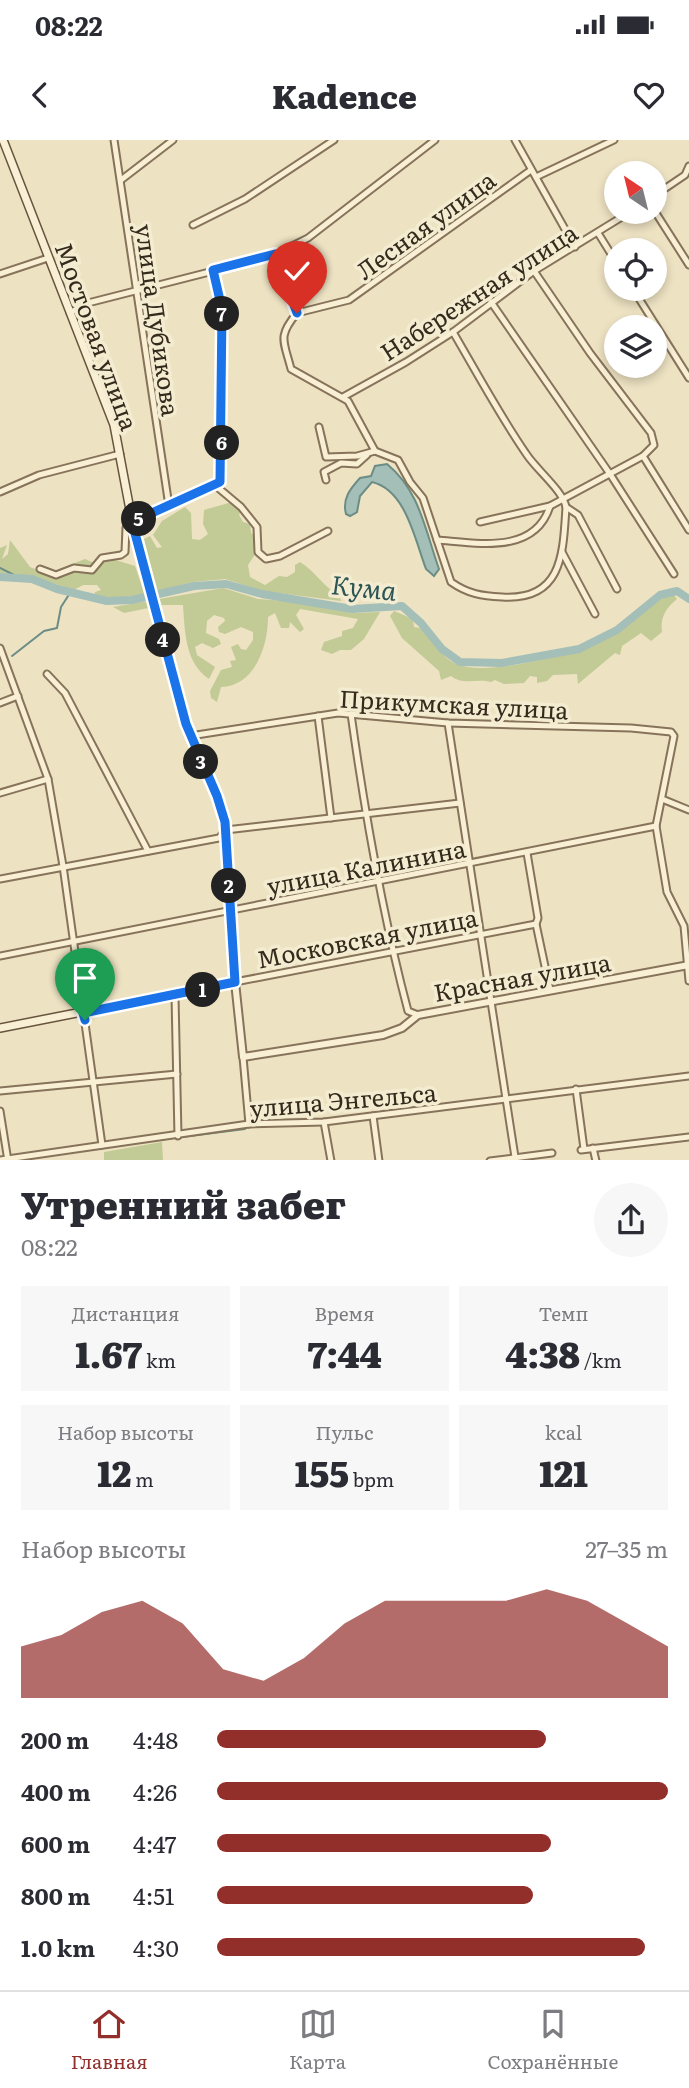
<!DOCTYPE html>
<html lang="ru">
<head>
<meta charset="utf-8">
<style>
  body { margin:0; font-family:Literata,serif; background:#f7f7f7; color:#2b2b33; height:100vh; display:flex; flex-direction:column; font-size:26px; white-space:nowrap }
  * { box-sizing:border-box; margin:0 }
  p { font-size:23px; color:#7c7c81 }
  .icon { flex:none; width:38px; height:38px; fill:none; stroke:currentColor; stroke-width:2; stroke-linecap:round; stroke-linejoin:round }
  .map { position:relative; height:1020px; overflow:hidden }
  .drawer { display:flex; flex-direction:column; background:#fff; flex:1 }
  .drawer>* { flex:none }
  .needle { width:46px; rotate:325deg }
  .tools { position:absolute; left:604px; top:21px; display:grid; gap:14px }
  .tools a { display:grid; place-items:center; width:63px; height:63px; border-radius:50%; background:#fff; box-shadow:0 4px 10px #0003; font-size:35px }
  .pin { position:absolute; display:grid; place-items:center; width:60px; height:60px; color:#fff; margin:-72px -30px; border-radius:50% 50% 50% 0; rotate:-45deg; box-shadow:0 0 7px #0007 }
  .pin .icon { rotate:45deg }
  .km { position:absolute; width:35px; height:35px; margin:-18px; border-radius:50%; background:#222; color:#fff; font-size:19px; line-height:35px; text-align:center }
  .round { display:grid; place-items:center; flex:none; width:74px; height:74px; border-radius:37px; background:#f7f7f7 }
  .headline { display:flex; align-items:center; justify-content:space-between; height:119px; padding:0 21px }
  h1 { font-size:38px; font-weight:800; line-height:52px }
  .figures { display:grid; grid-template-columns:repeat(3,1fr); gap:10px; height:119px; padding:7px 21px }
  .figures div { display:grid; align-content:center; border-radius:0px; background:#f7f7f7; text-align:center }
  .figures b { font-size:35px; font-weight:800 }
  .figures small { font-size:19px; font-weight:400 }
  .figures p { font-size:19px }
  .chart { height:196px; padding:14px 21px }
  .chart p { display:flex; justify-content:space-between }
  .chart svg { width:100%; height:126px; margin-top:7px; fill:#932f2b; opacity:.7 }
  ul { padding:0 21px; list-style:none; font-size:23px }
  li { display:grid; grid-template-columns:112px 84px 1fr; align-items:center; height:52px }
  li i { height:18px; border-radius:9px; background:#932f2b }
  .status { display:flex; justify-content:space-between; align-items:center; height:49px; padding:0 35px; background:#fff; direction:ltr }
  .status svg { height:19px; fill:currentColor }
  header { display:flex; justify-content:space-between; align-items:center; height:91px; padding:0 21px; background:#fff; font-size:32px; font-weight:800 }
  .dock { display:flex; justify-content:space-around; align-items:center; height:98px; border-top:2px solid #e1e1e2; background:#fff; font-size:19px; color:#7c7c81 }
  .dock a { display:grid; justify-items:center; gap:4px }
  .dock .current { color:#932f2b }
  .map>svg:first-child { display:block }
  .green { fill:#c2ca96 }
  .water { fill:#a4bfb8; stroke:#6b8d86; stroke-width:2 }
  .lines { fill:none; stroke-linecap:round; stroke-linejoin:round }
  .stream { stroke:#6b8d86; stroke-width:2 }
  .river { stroke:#a4bfb8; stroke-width:8 }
  .minor-casing { stroke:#86735a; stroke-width:9 }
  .tertiary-casing { stroke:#86735a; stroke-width:10 }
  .secondary-casing { stroke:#67543d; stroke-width:10 }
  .minor { stroke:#f8efd5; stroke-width:5 }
  .tertiary { stroke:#f8efd5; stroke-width:6 }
  .secondary { stroke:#f8efd5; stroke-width:7 }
  .route-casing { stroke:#fff; stroke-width:14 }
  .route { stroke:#1a73e8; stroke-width:9 }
  .labels { text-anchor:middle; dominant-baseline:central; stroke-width:7; stroke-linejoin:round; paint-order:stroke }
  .street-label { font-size:24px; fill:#362a1d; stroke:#f4ecd1 }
  .water-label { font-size:26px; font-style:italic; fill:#2d5555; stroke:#f4ecd1 }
</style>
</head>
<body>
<div class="status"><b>08:22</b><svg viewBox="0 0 49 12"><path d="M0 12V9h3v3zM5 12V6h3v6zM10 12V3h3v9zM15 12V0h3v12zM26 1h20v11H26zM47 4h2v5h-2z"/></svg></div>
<header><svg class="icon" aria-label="back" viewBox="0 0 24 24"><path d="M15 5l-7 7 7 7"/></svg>Kadence<svg class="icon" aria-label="heart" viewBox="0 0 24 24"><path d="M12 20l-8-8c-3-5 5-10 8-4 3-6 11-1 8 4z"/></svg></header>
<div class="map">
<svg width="689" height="1021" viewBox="0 0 689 1021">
  <rect width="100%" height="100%" fill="#ede2c2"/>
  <g class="green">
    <path d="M232,362L241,370L239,375L243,382L250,384L251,393L255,396L256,413L248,425L250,437L265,445L279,436L287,437L295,432V425L300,422C315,431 324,447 340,457L341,461L263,451L225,439L193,442L138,456L99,459L95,456V452L101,450L97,445H83L74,450L32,437L0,433V408L7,405L2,419L8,414L10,400L30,427L47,434L85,419L99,425L109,418L135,426L142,446L155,443L144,399L150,396L157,408L162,407L153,395L162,381L185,367L191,373L192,399L200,400L208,394L203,384L204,370Z"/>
    <path d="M223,448L258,459L287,461L353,473L380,472L364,499L351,510H340L332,514L321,510L324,502L342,496V491L353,488L358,479L300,469L296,475L304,489L300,492L290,482L289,488H281L275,473L268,477C268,506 255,546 221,547L217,562L211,558L210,551L221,530L232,527L230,521L236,520L231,507L238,504L241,509L246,510L253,500V492L241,487L225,494L219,492L218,487L225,481L224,478L214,475L207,481L206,493L219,499L221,504L213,508L202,503L195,507L197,515L215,527L209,539C185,523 185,492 183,465H163L124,473L113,467Z"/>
    <path d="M673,454L677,459C665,469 660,478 662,492L651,501L641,493L622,506L620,515L615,513L578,544L577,534L553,535L547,541L537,543V537L530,536L524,543L504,544L495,540L491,542C476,538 464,546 451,536L441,540L439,531L402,498L390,476L394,471L413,479L414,487L420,488C433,500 442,519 459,525C492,537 592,510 621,490C638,478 653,459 673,454Z"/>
    <polygon points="162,1002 163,1020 104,1020 104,1012"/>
  </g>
  <path class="water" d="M387,324C420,351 425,390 439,429L434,436L426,429C415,400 406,350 372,342L360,356L357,372L350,376L346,374C342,359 350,349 360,338L371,336L375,326Z"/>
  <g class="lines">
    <g class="stream">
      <polyline points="0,428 16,436"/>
      <polyline points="12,516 44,491 57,488 61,467 70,453"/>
      <polyline points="142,1002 245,989"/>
    </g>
    <polyline class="river" points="0,437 32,439 57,449 107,461 132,460 194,446 226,444 262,454 352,469 402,466 421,483 442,509 460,522 502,523 579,509 617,490 660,455 677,451 689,459"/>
    <defs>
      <g id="minor">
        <polyline points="114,0 169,366"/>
        <polyline points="515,0 575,107"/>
        <polyline points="536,37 614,0"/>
        <polyline points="121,40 173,0"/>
        <polyline points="654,56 685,35 689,26"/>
        <polyline points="654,70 689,125"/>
        <polyline points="193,85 245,59 334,0"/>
        <polyline points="598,93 616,122"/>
        <path d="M275,114L297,173C277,197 284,201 291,229L348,261L375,311"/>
        <polyline points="213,129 222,169 222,328 220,342 216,346 241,367 257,387 258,412 266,419 280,416 328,391"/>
        <polyline points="534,131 590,213 651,293 654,305 643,316 689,390"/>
        <polyline points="0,134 48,118"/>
        <polyline points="633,149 689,238"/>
        <polyline points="491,162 610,334 674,434"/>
        <polyline points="70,173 84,164 272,116 308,98 435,0"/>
        <polyline points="297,173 349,160 531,30"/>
        <polyline points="343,257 406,222 453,192 534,131 630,72"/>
        <path d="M319,287L326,317L357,316L375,311L398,320L410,342L423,358L451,442C468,454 482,456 502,457C563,461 563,413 566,367C563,351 537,330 527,315C500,276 477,233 453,192"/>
        <polyline points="326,340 324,332 341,323 357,324 367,315"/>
        <polyline points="0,352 39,335 120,314"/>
        <polyline points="566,367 578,375 617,449"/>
        <polyline points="480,382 550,366 643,316"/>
        <path d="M437,400C477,403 535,415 550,366"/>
        <polyline points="562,412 595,474"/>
        <polyline points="40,429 56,435 74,428 92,430 102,418 121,415 125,412 126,388 132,382 216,346"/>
        <polyline points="0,508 48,639 63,726 102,1005"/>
        <polyline points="47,534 65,553 148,711"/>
        <polyline points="0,563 18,556"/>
        <path d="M351,574C365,674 382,773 408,871L418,875"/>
        <polyline points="318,576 331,678"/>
        <polyline points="448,583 515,1017"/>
        <polyline points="190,596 338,573 448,583 631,588 671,592 674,596 656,686 667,752 684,786 689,841"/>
        <polyline points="0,653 48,639"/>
        <polyline points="662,659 689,670"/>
        <polyline points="527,713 538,778 536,784 550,850"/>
        <polyline points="0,739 219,698 226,690 460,663"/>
        <polyline points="0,816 656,686"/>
        <polyline points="235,842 536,784"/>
        <polyline points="175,856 178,996"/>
        <polyline points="243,917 249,984"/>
        <polyline points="576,949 584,1009"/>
        <polyline points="0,951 177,934"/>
        <polyline points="0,971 8,1021"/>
        <polyline points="373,976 379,1021"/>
        <polyline points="324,982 331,1021"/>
        <polyline points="593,1008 596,1021"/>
        <polyline points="581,1010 689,997"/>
        <polyline points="0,1020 249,984 324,982 689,936"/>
        <polyline points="490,1021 552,1013"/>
      </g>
      <polyline id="tertiary" points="235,842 243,917 383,895 402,888 418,875 689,825"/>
      <polyline id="secondary" points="0,888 235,842 225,682 217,656 194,606 174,545 134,391 114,285 3,0"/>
    </defs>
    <use href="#minor" class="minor-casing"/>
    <use href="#tertiary" class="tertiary-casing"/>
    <use href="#secondary" class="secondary-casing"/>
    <use href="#minor" class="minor"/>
    <use href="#tertiary" class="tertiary"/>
    <use href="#secondary" class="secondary"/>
  </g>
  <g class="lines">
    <defs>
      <polyline id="route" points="85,880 83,873 235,842 225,682 217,656 186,584 132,382 220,342 222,169 213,130 275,114 297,173"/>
    </defs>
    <use href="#route" class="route-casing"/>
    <use href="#route" class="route"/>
  </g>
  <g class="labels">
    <g class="street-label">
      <text transform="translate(425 84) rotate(-36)">Лесная улица</text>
      <text transform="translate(478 151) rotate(-33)">Набережная улица</text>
      <text transform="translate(159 180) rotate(82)">улица Дубикова</text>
      <text transform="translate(98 196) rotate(70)">Мостовая улица</text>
      <text transform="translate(454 563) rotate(3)">Прикумская улица</text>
      <text transform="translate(366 726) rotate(-11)">улица Калинина</text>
      <text transform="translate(367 797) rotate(-11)">Московская улица</text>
      <text transform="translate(522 836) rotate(-10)">Красная улица</text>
      <text transform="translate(343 959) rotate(-5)">улица Энгельса</text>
    </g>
    <g class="water-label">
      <text transform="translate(364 446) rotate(6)">Кума</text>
    </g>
  </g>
</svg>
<div class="tools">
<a><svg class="needle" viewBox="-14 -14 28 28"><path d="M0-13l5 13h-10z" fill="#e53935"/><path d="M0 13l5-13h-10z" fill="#7c7c81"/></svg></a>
<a><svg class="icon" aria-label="locate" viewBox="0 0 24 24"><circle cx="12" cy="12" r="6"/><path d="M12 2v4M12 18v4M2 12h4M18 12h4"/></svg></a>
<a><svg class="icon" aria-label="layers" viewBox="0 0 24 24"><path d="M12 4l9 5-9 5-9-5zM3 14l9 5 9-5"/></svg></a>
</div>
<div class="pin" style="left:85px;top:880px;background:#1e9e55"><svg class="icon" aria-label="arrive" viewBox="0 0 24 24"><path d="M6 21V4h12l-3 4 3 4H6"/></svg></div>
<div class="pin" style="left:297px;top:173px;background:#d93025"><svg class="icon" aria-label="check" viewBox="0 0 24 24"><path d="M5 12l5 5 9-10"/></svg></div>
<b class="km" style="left:203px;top:850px">1</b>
<b class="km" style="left:229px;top:746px">2</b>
<b class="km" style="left:201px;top:622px">3</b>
<b class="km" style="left:163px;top:500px">4</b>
<b class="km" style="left:139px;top:379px">5</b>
<b class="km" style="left:222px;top:303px">6</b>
<b class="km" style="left:222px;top:174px">7</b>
</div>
<section class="drawer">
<div class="headline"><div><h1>Утренний забег</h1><p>08:22</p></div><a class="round"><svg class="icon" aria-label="share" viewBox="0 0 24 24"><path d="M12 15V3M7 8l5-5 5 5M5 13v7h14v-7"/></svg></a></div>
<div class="figures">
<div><p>Дистанция</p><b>1.67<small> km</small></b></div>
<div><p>Время</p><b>7:44</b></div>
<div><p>Темп</p><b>4:38<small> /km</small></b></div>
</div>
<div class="figures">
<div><p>Набор высоты</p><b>12<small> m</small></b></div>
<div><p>Пульс</p><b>155<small> bpm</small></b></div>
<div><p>kcal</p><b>121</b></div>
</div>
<div class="chart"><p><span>Набор высоты</span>27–35 m</p>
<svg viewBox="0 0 160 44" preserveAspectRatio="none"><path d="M0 44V26L10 22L20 14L30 10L40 18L50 34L60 38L70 30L80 18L90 10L100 10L110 10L120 10L130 6L140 10L150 18L160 26V44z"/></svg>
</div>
<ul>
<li><b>200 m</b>4:48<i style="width:73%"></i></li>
<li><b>400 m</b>4:26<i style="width:100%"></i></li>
<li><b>600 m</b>4:47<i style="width:74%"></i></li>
<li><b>800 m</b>4:51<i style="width:70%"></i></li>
<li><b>1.0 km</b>4:30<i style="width:95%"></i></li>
</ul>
</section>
<nav class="dock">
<a class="current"><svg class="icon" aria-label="home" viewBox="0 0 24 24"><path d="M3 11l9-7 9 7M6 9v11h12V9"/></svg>Главная</a>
<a><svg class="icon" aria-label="map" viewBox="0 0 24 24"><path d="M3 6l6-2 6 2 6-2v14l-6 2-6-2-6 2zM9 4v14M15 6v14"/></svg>Карта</a>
<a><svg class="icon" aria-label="saved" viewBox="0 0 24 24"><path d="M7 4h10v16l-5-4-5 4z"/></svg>Сохранённые</a>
</nav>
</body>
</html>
